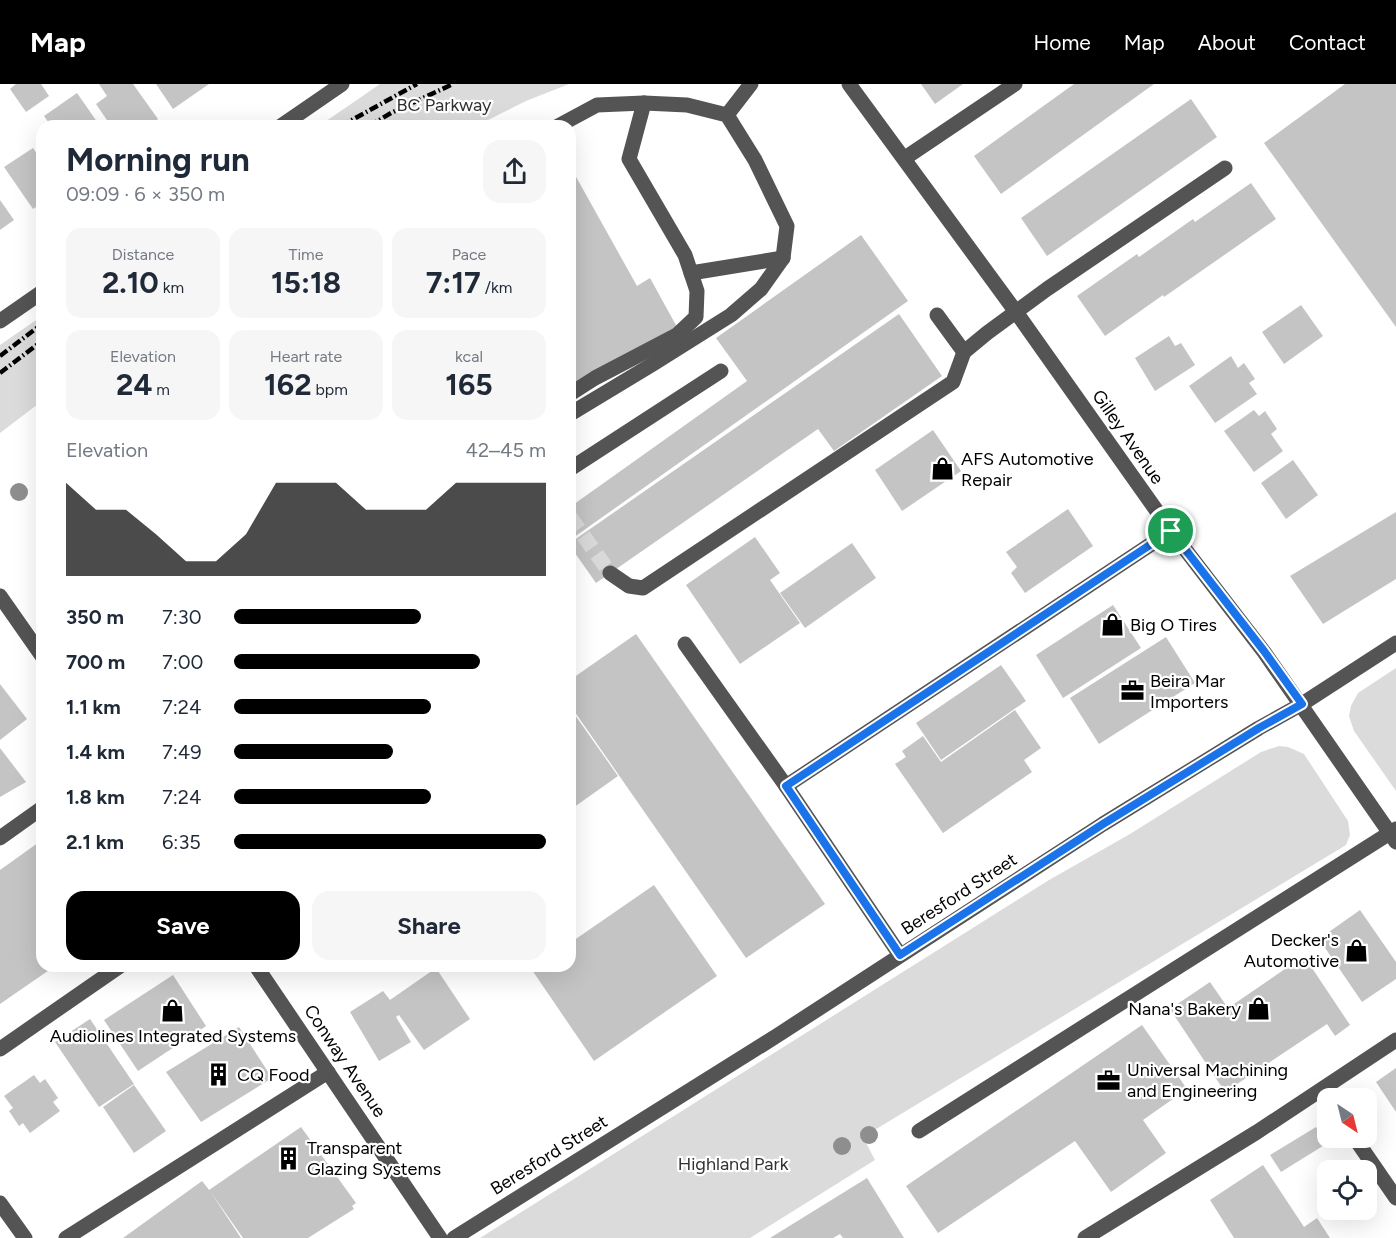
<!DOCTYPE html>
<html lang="en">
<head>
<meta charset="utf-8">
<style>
  body { margin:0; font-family:Figtree,sans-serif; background:#f6f6f7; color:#1f2937; height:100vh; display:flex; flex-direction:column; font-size:22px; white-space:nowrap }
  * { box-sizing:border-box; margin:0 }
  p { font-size:20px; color:#747a83 }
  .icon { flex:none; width:33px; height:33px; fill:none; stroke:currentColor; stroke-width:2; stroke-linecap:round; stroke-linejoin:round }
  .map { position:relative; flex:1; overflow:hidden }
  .panel { position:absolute; left:36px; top:36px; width:540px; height:852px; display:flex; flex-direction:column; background:#fff; border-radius:18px; box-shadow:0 6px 24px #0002 }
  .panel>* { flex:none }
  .needle { width:39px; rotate:145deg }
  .tools { position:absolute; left:1317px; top:1004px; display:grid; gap:12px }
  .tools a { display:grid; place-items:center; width:60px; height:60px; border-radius:12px; background:#fff; box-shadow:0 6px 24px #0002; font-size:30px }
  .pin { position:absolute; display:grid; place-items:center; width:51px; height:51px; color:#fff; margin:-26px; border:3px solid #fff; border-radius:50%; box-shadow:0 2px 6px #0007 }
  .round { display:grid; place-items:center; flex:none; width:63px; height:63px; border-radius:18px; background:#f6f6f7 }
  .summary { display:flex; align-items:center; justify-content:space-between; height:102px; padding:0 30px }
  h1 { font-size:33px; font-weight:700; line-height:45px }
  .figures { display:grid; grid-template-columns:repeat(3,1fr); gap:9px; height:102px; padding:6px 30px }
  .figures div { display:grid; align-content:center; border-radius:15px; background:#f6f6f7; text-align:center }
  .figures b { font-size:30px; font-weight:700 }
  .figures small { font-size:16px; font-weight:400 }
  .figures p { font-size:16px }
  .chart { height:168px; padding:12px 30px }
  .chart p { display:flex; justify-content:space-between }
  .chart svg { width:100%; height:108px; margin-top:6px; fill:#000; opacity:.7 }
  .primary-button { display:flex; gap:12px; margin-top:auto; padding:12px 30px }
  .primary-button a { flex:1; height:69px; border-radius:18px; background:#000; color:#fff; font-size:24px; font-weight:700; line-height:69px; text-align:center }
  .primary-button a+a { background:#f6f6f7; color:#1f2937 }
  ul { padding:0 30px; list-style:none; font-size:20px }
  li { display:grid; grid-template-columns:96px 72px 1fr; align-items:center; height:45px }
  li i { height:15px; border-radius:8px; background:#000 }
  header { display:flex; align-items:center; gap:36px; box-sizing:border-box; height:84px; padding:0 30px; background:#000; color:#fff }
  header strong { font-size:28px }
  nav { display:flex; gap:33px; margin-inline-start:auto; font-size:21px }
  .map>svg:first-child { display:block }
  .green { fill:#dbdbdb }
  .building { fill:#c4c4c4 }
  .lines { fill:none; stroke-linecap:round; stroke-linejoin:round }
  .minor-tunnel { stroke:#d9d9d9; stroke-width:15; stroke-dasharray:15 8; stroke-linecap:butt }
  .minor { stroke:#545454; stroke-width:15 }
  .rail { stroke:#000; stroke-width:4.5; stroke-dasharray:9 3 1.5 3; stroke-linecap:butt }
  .tree { fill:#8e8e8e }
  .route-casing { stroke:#fff; stroke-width:12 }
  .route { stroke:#1a73e8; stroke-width:8 }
  .labels { text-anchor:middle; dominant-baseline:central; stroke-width:4.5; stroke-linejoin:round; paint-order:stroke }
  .park-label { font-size:18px; fill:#323232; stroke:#fff }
  .street-label { font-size:18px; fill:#000; stroke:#fff }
  .poi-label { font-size:18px; fill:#000; stroke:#fff; text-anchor:start }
</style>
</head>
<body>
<header>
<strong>Map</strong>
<nav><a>Home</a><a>Map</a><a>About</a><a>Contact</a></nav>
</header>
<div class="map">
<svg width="1396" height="1154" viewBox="0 0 1396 1154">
  <rect width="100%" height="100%" fill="#fff"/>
  <g class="green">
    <polygon points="380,0 569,0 526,17 476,42 319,42"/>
    <polygon points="42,232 42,317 0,349 0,261"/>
    <polygon points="1396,584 1396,707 1354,647 1349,632 1351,622 1358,609"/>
    <polygon points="1279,662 1288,663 1304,670 1348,737 1350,751 1346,761 863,1053 875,1076 750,1154 480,1154 1049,796 1130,750 1261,668"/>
  </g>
  <g class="building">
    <polygon points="16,0 41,0 49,12 26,28 10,5"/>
    <polygon points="99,0 133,0 158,35 149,42 111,42 96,20 107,12"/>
    <polygon points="156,0 209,0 173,25"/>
    <polygon points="921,0 963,0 935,20"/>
    <polygon points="1074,0 1154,0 1001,110 974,72"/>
    <polygon points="1345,0 1396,0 1396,243 1264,59"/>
    <polygon points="77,9 100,42 51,42 44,32"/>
    <polygon points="1191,15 1217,53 1047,172 1021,134"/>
    <polygon points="33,64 42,77 42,119 33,125 4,83"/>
    <polygon points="570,82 637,202 650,194 677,243 570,302"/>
    <polygon points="1251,99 1276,135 1164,213 1163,211 1105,252 1077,212 1137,170 1139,173 1193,135 1195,138"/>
    <polygon points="0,116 14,136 0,146"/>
    <polygon points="861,151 908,217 570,456 570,423 747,297 716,254"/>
    <polygon points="1301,221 1323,252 1284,280 1262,248"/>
    <polygon points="899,230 942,292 834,367 818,345 596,499 570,462 570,459"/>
    <polygon points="1169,252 1175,262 1181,259 1195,281 1155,307 1135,274"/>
    <polygon points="1231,272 1238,284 1244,279 1255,295 1249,299 1257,310 1215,339 1189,302"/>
    <polygon points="1254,326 1259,332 1265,327 1277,345 1271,350 1283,367 1254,388 1224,347"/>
    <polygon points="933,346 961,387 902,427 875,386"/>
    <polygon points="1293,376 1318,411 1286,435 1261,399"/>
    <polygon points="1068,425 1093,462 1025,509 1011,489 1017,483 1006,468"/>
    <polygon points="1396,428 1396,495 1323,540 1290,492"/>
    <polygon points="755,453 780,489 770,496 800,539 740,580 686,501"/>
    <polygon points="852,459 876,494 805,544 780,509"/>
    <polygon points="1113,521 1141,564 1063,614 1036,571"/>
    <polygon points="636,550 825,820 746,874 570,621 570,596"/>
    <polygon points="1166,553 1195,599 1099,660 1070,614"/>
    <polygon points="1001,581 1026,617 941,676 916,639"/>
    <polygon points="0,600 27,635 0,656"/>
    <polygon points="570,624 618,692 570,726"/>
    <polygon points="1015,626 1041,664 1024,676 1032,688 943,749 895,680 906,673 902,667 923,652 941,678"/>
    <polygon points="0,664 26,698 0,713"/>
    <polygon points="42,756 42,882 55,882 0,920 0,786"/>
    <polygon points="654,801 717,892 594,977 532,886 537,882 570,882 570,859"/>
    <polygon points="1360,826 1396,878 1396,895 1362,918 1319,855"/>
    <polygon points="1304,872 1350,941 1335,952 1327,940 1225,1008 1170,925 1210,898 1228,924"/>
    <polygon points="436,884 470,935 424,966 399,931 396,933 411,958 379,977 350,928 383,907 390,916"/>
    <polygon points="173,891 206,942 138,987 104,936"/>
    <polygon points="90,935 134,1000 99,1023 55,958"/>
    <polygon points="1142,941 1187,1005 1143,1036 1166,1069 1111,1108 1075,1057 938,1149 906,1102"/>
    <polygon points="239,943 272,994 201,1038 166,988"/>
    <polygon points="1396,984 1396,1028 1376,998"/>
    <polygon points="34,991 40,999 45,995 58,1014 53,1018 60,1027 30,1049 23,1039 19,1042 9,1027 13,1024 4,1012"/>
    <polygon points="134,1001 166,1047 134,1069 103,1023"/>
    <polygon points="301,1043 356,1119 352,1122 354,1125 308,1154 243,1154 210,1107 241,1154 123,1154 202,1097 210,1107 209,1106"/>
    <polygon points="1316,1043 1326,1060 1281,1088 1270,1071"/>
    <polygon points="1263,1081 1304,1143 1317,1134 1330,1154 1234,1154 1210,1116"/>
    <polygon points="867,1094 904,1154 843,1154 840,1150 833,1154 770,1154"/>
  </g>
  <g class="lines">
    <polyline class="minor-tunnel" points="570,433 610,489"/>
    <g class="minor">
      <polyline points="849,0 1016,228 1171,447 1264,568 1396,758"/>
      <polyline points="727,31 751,0"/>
      <polyline points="281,42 342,0"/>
      <polyline points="558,42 597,21 644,19 687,21 727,31 755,76 787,142 783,174 761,205 731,231 653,280 570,330"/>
      <polyline points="905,74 1015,0"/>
      <polyline points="691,189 783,174"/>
      <polyline points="937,231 964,268"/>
      <polyline points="0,237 42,208"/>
      <polyline points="570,310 595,294 677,251 696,233 697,207 685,171 629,75 644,19"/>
      <polyline points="570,385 721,287"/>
      <polyline points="610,489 629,502 643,504 953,298 964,268 987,249 1047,205 1225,84"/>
      <polyline points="0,512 42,572"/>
      <polyline points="685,560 786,702 900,871"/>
      <polyline points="786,702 1171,447"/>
      <polyline points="0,754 42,724"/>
      <polyline points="256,882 440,1154"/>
      <polyline points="0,965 120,882"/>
      <polyline points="919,1047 1396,745"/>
      <polyline points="1354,1053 1396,1114"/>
      <polyline points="0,1119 25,1154"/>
      <polyline points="66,1154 328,988"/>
      <polyline points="454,1154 778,951 1103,740 1259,644 1302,620 1396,559"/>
      <polyline points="1085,1154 1257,1048 1396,956"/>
    </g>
    <g class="rail">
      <polyline points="341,42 417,0"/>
      <polyline points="369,42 391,29 453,0"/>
      <polyline points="0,272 42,240"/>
      <polyline points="0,289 42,257"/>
    </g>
  </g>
  <g class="tree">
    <circle cx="19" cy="408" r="9"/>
    <circle cx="869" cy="1051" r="9"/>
    <circle cx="842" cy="1062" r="9"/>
  </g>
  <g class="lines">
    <defs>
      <polygon id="route" points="1171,447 1264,567 1302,620 1259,644 1103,740 900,871 786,702"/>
    </defs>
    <use href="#route" class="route-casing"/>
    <use href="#route" class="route"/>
  </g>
  <defs>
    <symbol id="shop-bare" viewBox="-9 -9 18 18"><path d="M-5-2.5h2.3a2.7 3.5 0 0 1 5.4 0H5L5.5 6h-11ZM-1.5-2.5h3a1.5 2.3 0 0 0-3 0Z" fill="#000" stroke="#fff" stroke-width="2.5" paint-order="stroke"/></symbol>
    <symbol id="office-bare" viewBox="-9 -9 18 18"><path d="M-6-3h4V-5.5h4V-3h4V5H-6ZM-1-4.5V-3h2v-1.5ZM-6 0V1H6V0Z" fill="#000" stroke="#fff" stroke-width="2.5" paint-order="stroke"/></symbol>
    <symbol id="building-bare" viewBox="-9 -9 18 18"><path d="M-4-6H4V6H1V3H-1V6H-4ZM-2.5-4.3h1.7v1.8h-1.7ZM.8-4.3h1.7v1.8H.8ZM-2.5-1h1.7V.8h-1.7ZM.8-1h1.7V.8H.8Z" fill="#000" stroke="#fff" stroke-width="2.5" paint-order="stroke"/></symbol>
  </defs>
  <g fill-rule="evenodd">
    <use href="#shop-bare" x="926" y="368" width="33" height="33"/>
    <use href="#shop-bare" x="1096" y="524" width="33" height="33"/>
    <use href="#office-bare" x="1116" y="590" width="33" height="33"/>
    <use href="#shop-bare" x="1340" y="850" width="33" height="33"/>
    <use href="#shop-bare" x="1242" y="908" width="33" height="33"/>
    <use href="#shop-bare" x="156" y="910" width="33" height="33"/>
    <use href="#building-bare" x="202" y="974" width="33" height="33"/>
    <use href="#office-bare" x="1092" y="980" width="33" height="33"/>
    <use href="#building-bare" x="272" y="1058" width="33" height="33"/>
  </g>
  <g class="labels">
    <g class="park-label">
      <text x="444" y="21">BC Parkway</text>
      <text x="733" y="1080">Highland Park</text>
    </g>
    <g class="street-label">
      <text transform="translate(1128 353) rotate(55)">Gilley Avenue</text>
      <text transform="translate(959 810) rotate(-33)">Beresford Street</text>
      <text transform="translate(345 977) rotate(56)">Conway Avenue</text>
      <text transform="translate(549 1071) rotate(-32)">Beresford Street</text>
    </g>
    <g class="poi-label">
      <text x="961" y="375">AFS Automotive<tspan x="961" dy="21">Repair</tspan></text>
      <text x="1130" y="541">Big O Tires</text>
      <text x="1150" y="597">Beira Mar<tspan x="1150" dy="21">Importers</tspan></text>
      <text x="1339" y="856" text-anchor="end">Decker's<tspan x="1339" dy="21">Automotive</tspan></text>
      <text x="1241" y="925" text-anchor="end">Nana's Bakery</text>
      <text x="173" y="952" text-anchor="middle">Audiolines Integrated Systems</text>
      <text x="1127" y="986">Universal Machining<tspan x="1127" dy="21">and Engineering</tspan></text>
      <text x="237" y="991">CQ Food</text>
      <text x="307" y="1064">Transparent<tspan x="307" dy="21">Glazing Systems</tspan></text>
    </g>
  </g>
</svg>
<div class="tools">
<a><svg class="needle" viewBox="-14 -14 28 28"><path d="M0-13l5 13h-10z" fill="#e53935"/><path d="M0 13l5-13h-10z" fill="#747a83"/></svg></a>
<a><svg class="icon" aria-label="locate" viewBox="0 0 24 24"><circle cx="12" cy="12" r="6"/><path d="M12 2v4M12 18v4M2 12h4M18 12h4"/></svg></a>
</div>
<div class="pin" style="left:1171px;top:447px;background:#1e9e55"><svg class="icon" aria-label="arrive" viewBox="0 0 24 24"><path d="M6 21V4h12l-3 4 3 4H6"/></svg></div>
<section class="panel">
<div class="summary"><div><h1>Morning run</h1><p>09:09 · 6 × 350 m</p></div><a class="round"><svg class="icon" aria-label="share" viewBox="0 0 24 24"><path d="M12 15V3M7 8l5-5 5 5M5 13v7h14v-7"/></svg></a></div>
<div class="figures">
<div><p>Distance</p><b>2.10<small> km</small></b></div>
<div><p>Time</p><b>15:18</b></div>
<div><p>Pace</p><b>7:17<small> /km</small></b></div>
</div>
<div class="figures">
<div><p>Elevation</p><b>24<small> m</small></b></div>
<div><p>Heart rate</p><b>162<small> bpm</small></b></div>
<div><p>kcal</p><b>165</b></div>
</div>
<div class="chart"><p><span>Elevation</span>42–45 m</p>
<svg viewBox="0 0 160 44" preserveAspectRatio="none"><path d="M0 44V6L10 17L20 17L30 27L40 38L50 38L60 27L70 6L80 6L90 6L100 17L110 17L120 17L130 6L140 6L150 6L160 6V44z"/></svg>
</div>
<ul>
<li><b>350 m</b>7:30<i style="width:60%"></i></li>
<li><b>700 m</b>7:00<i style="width:79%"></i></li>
<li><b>1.1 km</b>7:24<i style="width:63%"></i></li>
<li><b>1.4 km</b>7:49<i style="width:51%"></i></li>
<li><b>1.8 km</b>7:24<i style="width:63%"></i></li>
<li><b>2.1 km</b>6:35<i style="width:100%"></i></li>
</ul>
<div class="primary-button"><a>Save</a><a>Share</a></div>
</section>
</div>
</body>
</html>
